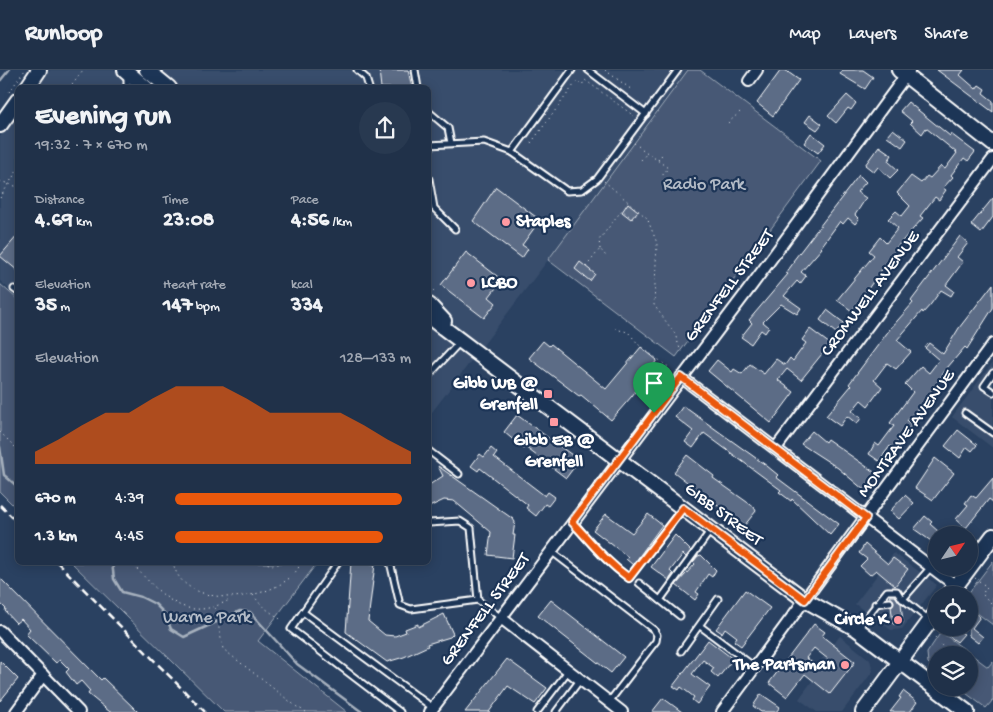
<!DOCTYPE html>
<html lang="en">
<head>
<meta charset="utf-8">
<style>
  body { margin:0; font-family:"Gochi Hand",sans-serif; background:#283950; color:#f1f3f6; height:100vh; display:flex; flex-direction:column; font-size:19px; white-space:nowrap }
  * { box-sizing:border-box; margin:0 }
  p { font-size:16px; color:#a2a9b4 }
  .icon { flex:none; width:28px; height:28px; fill:none; stroke:currentColor; stroke-width:2; stroke-linecap:round; stroke-linejoin:round }
  .map { position:relative; flex:1; overflow:hidden }
  .sheet { position:absolute; left:15px; top:15px; width:416px; height:480px; display:flex; flex-direction:column; background:#203149; border-radius:8px; box-shadow:0 2px 12px #0003,0 0 0 1px #3d4c61 }
  .sheet>* { flex:none }
  .needle { width:32px; rotate:55deg }
  .buttons { position:absolute; left:928px; top:456px; display:grid; gap:10px }
  .buttons a { display:grid; place-items:center; width:50px; height:50px; border-radius:50%; background:#203149; box-shadow:0 2px 12px #0003,0 0 0 1px #3d4c61; font-size:25px }
  .pin { position:absolute; display:grid; place-items:center; width:42px; height:42px; color:#fff; margin:-51px -21px; border-radius:50% 50% 50% 0; rotate:-45deg; box-shadow:0 0 5px #0007 }
  .pin .icon { rotate:45deg }
  .round { display:grid; place-items:center; flex:none; width:52px; height:52px; border-radius:26px; background:#283950 }
  .head { display:flex; align-items:center; justify-content:space-between; height:85px; padding:0 20px }
  h1 { font-size:28px; font-weight:700; line-height:38px }
  .stats { display:grid; grid-template-columns:repeat(3,1fr); gap:8px; height:85px; padding:5px 20px }
  .stats div { display:grid; align-content:center }
  .stats b { font-size:21px; font-weight:700 }
  .stats small { font-size:14px; font-weight:400 }
  .stats p { font-size:14px }
  .chart { height:140px; padding:10px 20px }
  .chart p { display:flex; justify-content:space-between }
  .chart svg { width:100%; height:90px; margin-top:5px; fill:#ea580c; opacity:.7 }
  ul { padding:0 20px; list-style:none; font-size:16px }
  li { display:grid; grid-template-columns:80px 60px 1fr; align-items:center; height:38px }
  li i { height:12px; border-radius:6px; background:#ea580c }
  header { display:flex; align-items:center; gap:30px; box-sizing:border-box; height:70px; padding:0 25px; background:#203149; border-bottom:1px solid #3d4c61 }
  header strong { font-size:24px }
  nav { display:flex; gap:28px; margin-inline-start:auto; font-size:18px }
  .map>svg:first-child { display:block }
  .built { fill:#394e6c }
  .green { fill:#465975; stroke:#a2acba }
  .lines { fill:none; stroke-linecap:round; stroke-linejoin:round }
  .stream { stroke:#a7b1be; stroke-width:2.5 }
  .building { fill:#5b6c86; stroke:#fff; fill-rule:evenodd }
  .lane-casing { stroke:#fff; stroke-width:9 }
  .street-casing { stroke:#fff; stroke-width:14 }
  .secondary-casing { stroke:#fff; stroke-width:18 }
  .path { stroke:#fff; stroke-width:1; stroke-dasharray:1 4; stroke-linecap:butt }
  .lane { stroke:#1d3557; stroke-width:5 }
  .street { stroke:#1d3557; stroke-width:10 }
  .secondary { stroke:#1d3557; stroke-width:14 }
  .rail { stroke:#fff; stroke-width:2.5; stroke-dasharray:8 4; stroke-linecap:butt }
  .route-casing { stroke:#fff; stroke-width:10 }
  .route { stroke:#ea580c; stroke-width:6 }
  .poi-dot { fill:#ff9aa2; stroke:#1d3557; stroke-width:2 }
  .labels { text-anchor:middle; dominant-baseline:central; stroke-width:4.5; stroke-linejoin:round; paint-order:stroke }
  .park-label { font-size:18px; fill:#b5bdc8; stroke:#1d3557 }
  .poi-label { font-size:18px; font-weight:bold; fill:#fff; stroke:#1d3557; text-anchor:end }
  .street-label { font-size:18px; fill:#fff; stroke:#1d3557 }
</style>
</head>
<body>
<header>
<strong>Runloop</strong>
<nav><a>Map</a><a>Layers</a><a>Share</a></nav>
</header>
<div class="map">
<svg width="993" height="642" viewBox="0 0 993 642">
  <rect width="100%" height="100%" fill="#2a4161"/>
  <filter id="ink" filterUnits="userSpaceOnUse"><feTurbulence type="fractalNoise" baseFrequency=".02" numOctaves="2"/><feDisplacementMap in="SourceGraphic" scale="10" xChannelSelector="R" yChannelSelector="G"/><feConvolveMatrix kernelMatrix="1 2 1 2 8 2 1 2 1" color-interpolation-filters="sRGB"/></filter>
  <g filter="url(#ink)">
    <g class="built">
      <polygon points="50,0 688,0 548,190 429,346 429,18 37,18"/>
      <polygon points="17,43 17,226 0,211 0,67"/>
      <polygon points="993,292 993,378 952,347"/>
      <polygon points="894,483 937,515 902,559 891,560 855,534"/>
      <polygon points="840,566 870,590 873,601 842,642 817,642 799,629 825,593 821,590"/>
    </g>
    <g class="green">
      <polygon points="688,0 700,0 821,91 676,287 548,190"/>
      <polygon points="0,214 17,229 17,439 0,422"/>
      <polygon points="993,491 993,555 969,537 969,525 967,525"/>
      <polygon points="72,493 317,493 258,571 347,642 224,642"/>
      <polygon points="941,562 988,597 993,591 993,630 986,638 959,618 969,618 969,585 936,585 936,600 928,593 927,583"/>
    </g>
    <g class="lines">
      <g class="stream">
        <polyline points="0,11 9,0"/>
        <polyline points="0,377 4,405 18,417"/>
        <polyline points="112,492 114,509 122,522 141,527 155,534 165,544 171,559 184,567 240,541 250,542 297,594 362,642"/>
      </g>
    </g>
    <g class="building">
      <polygon points="379,0 408,0 412,18 381,18"/>
      <polygon points="781,0 785,0 799,10 773,46 757,33"/>
      <polygon points="843,0 863,0 873,7 865,19 840,4"/>
      <polygon points="937,0 964,0 960,5 976,19 979,15 985,19 983,23 993,31 993,42"/>
      <polygon points="847,25 856,33 851,40 848,38 836,53 828,46"/>
      <polygon points="908,32 950,66 951,64 975,82 968,91 964,88 951,105 953,107 943,118 946,120 939,130 935,127 920,146 923,148 895,179 896,180 852,241 837,230 874,185 869,181 880,167 886,173 898,158 888,149 896,141 902,146 910,136 897,123 911,106 921,113 927,106 930,108 941,96 945,99 957,83 926,58 922,64 910,53 912,51 900,41"/>
      <polygon points="810,45 822,54 817,60 805,52"/>
      <polygon points="893,59 907,70 902,77 887,66"/>
      <polygon points="811,63 825,74 818,83 804,73"/>
      <polygon points="879,76 892,85 888,91 898,100 890,108 878,97 874,102 865,95"/>
      <polygon points="859,105 866,112 857,122 866,128 855,145 859,149 855,154 848,148 843,154 840,151 821,177 822,178 801,202 806,206 800,214 797,211 784,226 801,238 797,244 781,234 763,252 769,257 765,263 761,260 751,274 741,267 752,253 749,250 788,204 786,203 794,192 793,191"/>
      <polygon points="496,117 540,150 522,175 528,179 522,188 473,151"/>
      <polygon points="993,128 993,147 981,163 971,155"/>
      <polygon points="628,133 638,141 631,149 622,142"/>
      <polygon points="18,165 18,201 0,186"/>
      <polygon points="960,166 968,173 957,187 963,192 946,215 954,221 951,226 941,220 931,234 923,243 922,241 897,270 911,282 896,299 887,293 874,310 882,317 868,336 861,330 852,341 861,348 857,354 847,346 840,356 826,346 851,316 849,314 890,259 913,233 911,231"/>
      <polygon points="466,182 502,210 489,227 496,233 484,248 441,215"/>
      <polygon points="580,192 595,204 590,211 575,199"/>
      <polygon points="993,214 993,238 967,279 965,277 947,298 935,316 938,318 920,341 917,339 907,351 912,355 892,378 890,376 879,391 869,384 875,373 879,376 894,356 890,353 913,322 905,314 921,296 929,303 939,290 925,278 929,273 943,284 959,258"/>
      <polygon points="827,240 844,253 836,263 820,250"/>
      <polygon points="810,259 830,274 801,310 787,299 778,310 794,322 771,353 708,301 717,290 732,302 734,299 742,304 750,294 764,304 776,289 785,295 790,288 793,291 806,273 802,270"/>
      <polygon points="543,271 549,276 551,274 606,319 641,277 657,290 632,326 611,350 581,325 579,326 529,288"/>
      <polygon points="683,336 767,396 778,405 776,407 839,454 830,465 792,429 791,431 779,422 781,420 704,363 693,378 685,372 693,361 675,347"/>
      <polygon points="517,345 572,385 578,392 566,408 525,377 524,379 504,362"/>
      <polygon points="958,360 977,375 972,381 967,377 960,388 945,376"/>
      <polygon points="812,361 825,372 827,369 877,404 864,420 838,398 801,374"/>
      <polygon points="491,378 497,383 494,387 545,426 548,422 555,427 548,436 545,434 536,446 526,438 528,435 480,398 478,401 471,396 480,384 484,387"/>
      <polygon points="687,385 714,406 713,408 754,437 756,441 744,456 674,402"/>
      <polygon points="935,388 954,403 933,430 915,418"/>
      <polygon points="438,396 513,449 515,452 513,465 515,465 512,488 488,485 491,462 454,431 444,430 429,437 429,415 443,406"/>
      <polygon points="993,408 993,432 989,429 966,458 956,449 968,435 965,433 971,425 976,428"/>
      <polygon points="905,425 914,433 899,449 890,441"/>
      <polygon points="606,444 632,463 648,444 662,455 633,495 626,489 628,487 593,460"/>
      <polygon points="925,446 932,452 930,454 939,462 931,471 914,459"/>
      <polygon points="675,465 691,481 686,487 683,484 670,501 673,504 669,510 651,497"/>
      <polygon points="865,474 888,494 893,488 908,499 895,516 876,500 870,505 860,496 867,489 859,483"/>
      <polygon points="701,485 716,500 712,507 708,504 696,522 699,524 695,530 676,515 695,494 693,492 698,486"/>
      <polygon points="351,492 375,494 368,551 385,565 395,566 406,562 405,559 418,554 418,557 444,544 453,564 450,567 427,574 428,576 404,587 387,592 346,562"/>
      <polygon points="0,508 101,610 103,608 138,642 110,642 88,624 90,621 81,611 76,615 66,602 69,599 60,590 56,593 26,564 30,559 21,549 16,553 5,541 6,539 0,533"/>
      <polygon points="745,520 770,538 741,576 734,571 737,567 725,558 722,563 716,559"/>
      <polygon points="890,526 895,526 901,533 903,553 893,554 891,536 894,532"/>
      <polygon points="551,530 624,587 611,603 538,546"/>
      <polygon points="969,539 980,547 972,558 983,567 978,573 969,566"/>
      <path d="M814,554L825,562L822,566L855,592L830,624L805,604L787,627L769,613ZM814,578L828,589L821,599L806,588Z"/>
      <polygon points="955,558 964,564 957,572 949,566"/>
      <polygon points="708,570 733,589 718,608 711,602 714,598 703,590 692,604 710,617 697,634 692,630 694,627 681,617 679,620 673,616"/>
      <polygon points="507,589 547,618 535,634 508,616 489,642 465,642"/>
      <polygon points="0,591 18,609 0,631"/>
      <polygon points="903,621 917,632 910,642 890,642 901,628 899,627"/>
      <polygon points="761,624 780,637 776,642 761,642 753,636"/>
      <polygon points="663,628 682,642 652,642"/>
    </g>
    <g class="lines">
      <defs>
        <g id="lane">
          <polyline points="357,0 366,8 369,18"/>
          <polyline points="415,0 418,18"/>
          <polyline points="588,0 646,44"/>
          <polyline points="127,5 127,18"/>
          <polyline points="429,42 448,58 451,73"/>
          <polyline points="429,75 484,72 512,82 567,121 582,120 597,109 678,0"/>
          <polyline points="512,82 572,0"/>
          <polyline points="429,109 434,138 455,159"/>
          <polyline points="14,219 18,222"/>
          <polyline points="993,303 984,316 993,322"/>
          <polyline points="429,305 461,271"/>
          <polyline points="965,343 993,363"/>
          <polyline points="429,381 459,404"/>
          <path d="M573,452C591,473 606,492 629,508L681,440"/>
          <polyline points="429,453 460,451 471,458 478,530 501,548"/>
          <polyline points="551,481 654,560 657,565 656,571 609,632"/>
          <polyline points="338,492 291,559 400,642"/>
          <polyline points="390,492 400,535 411,539 478,530"/>
          <polyline points="639,513 660,530 711,460"/>
          <polyline points="660,530 680,546"/>
          <polyline points="875,534 890,532"/>
          <polyline points="303,542 433,638"/>
          <polyline points="929,550 903,529 931,497"/>
          <polyline points="700,556 756,598"/>
          <polyline points="858,558 887,521 897,521 902,529"/>
          <polyline points="681,581 718,529"/>
          <polyline points="537,642 568,601"/>
          <polyline points="556,642 580,610"/>
        </g>
        <g id="street">
          <polyline points="749,11 757,0"/>
          <polyline points="681,307 956,516"/>
          <polyline points="776,378 993,89"/>
          <polyline points="501,548 622,642"/>
          <polyline points="0,561 79,642"/>
          <polyline points="16,642 43,605"/>
          <polyline points="430,642 752,215 909,1"/>
          <polyline points="722,642 993,274"/>
        </g>
        <g id="secondary">
          <polyline points="125,0 146,18"/>
          <polyline points="147,0 169,18"/>
          <polyline points="899,0 993,74"/>
          <polyline points="27,18 39,0"/>
          <polyline points="0,55 18,30"/>
          <polyline points="429,235 444,251"/>
          <polyline points="429,247 805,530 857,559 967,642"/>
          <polyline points="949,525 993,466"/>
          <polyline points="863,642 936,543"/>
        </g>
      </defs>
      <use href="#lane" class="lane-casing"/>
      <use href="#street" class="street-casing"/>
      <use href="#secondary" class="secondary-casing"/>
      <g class="path">
        <polyline points="605,0 632,20"/>
        <polyline points="69,18 83,0"/>
        <polyline points="9,22 25,0"/>
        <polyline points="728,53 740,42"/>
        <polyline points="531,73 577,11 582,15 585,10 634,46"/>
        <polyline points="634,73 668,98 662,106"/>
        <polyline points="641,90 647,83"/>
        <polyline points="658,90 664,82"/>
        <polyline points="0,111 18,117"/>
        <polyline points="604,111 647,148 657,173 654,235 675,264 681,282"/>
        <polyline points="0,128 18,99"/>
        <polyline points="600,179 599,170 622,140 633,149 639,141"/>
        <polyline points="586,197 600,179 606,186"/>
        <polyline points="433,221 436,218"/>
        <polyline points="615,259 628,262 640,276 670,298"/>
        <polyline points="0,362 18,380"/>
        <path d="M130,492C162,524 183,556 231,529"/>
        <path d="M176,492L174,496C187,544 288,531 301,492"/>
        <polyline points="263,492 272,495 293,492"/>
        <polyline points="975,508 987,517 982,524 993,535"/>
        <polyline points="253,525 262,536 283,551"/>
        <polyline points="215,538 223,579 297,637 306,642"/>
        <polyline points="935,567 949,585"/>
      </g>
      <use href="#lane" class="lane"/>
      <use href="#street" class="street"/>
      <use href="#secondary" class="secondary"/>
      <g class="rail">
        <polyline points="0,435 18,453"/>
        <polyline points="57,492 205,642"/>
      </g>
    </g>
  </g>
  <g class="lines" filter="url(#ink)">
    <defs>
      <path id="route" d="M681,307L866,448L805,530L683,438L629,508C606,492 591,472 572,452Z"/>
    </defs>
    <use href="#route" class="route-casing"/>
    <use href="#route" class="route"/>
  </g>
  <g class="poi-dot">
    <circle cx="506" cy="152" r="5"/>
    <circle cx="471" cy="213" r="5"/>
    <rect x="543" y="319" width="10" height="10" rx="2.5"/>
    <rect x="549" y="347" width="10" height="10" rx="2.5"/>
    <circle cx="898" cy="550" r="5"/>
    <circle cx="845" cy="595" r="5"/>
  </g>
  <g class="labels">
    <g class="park-label">
      <text x="704" y="115">Radio Park</text>
      <text x="207" y="548">Warne Park</text>
    </g>
    <g class="poi-label">
      <text x="516" y="152" text-anchor="start">Staples</text>
      <text x="481" y="213" text-anchor="start">LCBO</text>
      <text x="538" y="314">Gibb WB @<tspan x="538" dy="21">Grenfell</tspan></text>
      <text x="554" y="371" text-anchor="middle">Gibb EB @<tspan x="554" dy="21">Grenfell</tspan></text>
      <text x="888" y="550">Circle K</text>
      <text x="835" y="595">The Partsman</text>
    </g>
    <g class="street-label">
      <text transform="translate(730 216) rotate(-53)">GRENFELL STREET</text>
      <text transform="translate(871 224) rotate(-53)">CROMWELL AVENUE</text>
      <text transform="translate(907 364) rotate(-54)">MONTRAVE AVENUE</text>
      <text transform="translate(723 445) rotate(37)">GIBB STREET</text>
      <text transform="translate(486 540) rotate(-53)">GRENFELL STREET</text>
    </g>
  </g>
</svg>
<div class="buttons">
<a><svg class="needle" viewBox="-14 -14 28 28"><path d="M0-13l5 13h-10z" fill="#e53935"/><path d="M0 13l5-13h-10z" fill="#a2a9b4"/></svg></a>
<a><svg class="icon" aria-label="locate" viewBox="0 0 24 24"><circle cx="12" cy="12" r="6"/><path d="M12 2v4M12 18v4M2 12h4M18 12h4"/></svg></a>
<a><svg class="icon" aria-label="layers" viewBox="0 0 24 24"><path d="M12 4l9 5-9 5-9-5zM3 14l9 5 9-5"/></svg></a>
</div>
<div class="pin" style="left:654px;top:343px;background:#1e9e55"><svg class="icon" aria-label="arrive" viewBox="0 0 24 24"><path d="M6 21V4h12l-3 4 3 4H6"/></svg></div>
<section class="sheet">
<div class="head"><div><h1>Evening run</h1><p>19:32 · 7 × 670 m</p></div><a class="round"><svg class="icon" aria-label="share" viewBox="0 0 24 24"><path d="M12 15V3M7 8l5-5 5 5M5 13v7h14v-7"/></svg></a></div>
<div class="stats">
<div><p>Distance</p><b>4.69<small> km</small></b></div>
<div><p>Time</p><b>23:08</b></div>
<div><p>Pace</p><b>4:56<small> /km</small></b></div>
</div>
<div class="stats">
<div><p>Elevation</p><b>35<small> m</small></b></div>
<div><p>Heart rate</p><b>147<small> bpm</small></b></div>
<div><p>kcal</p><b>334</b></div>
</div>
<div class="chart"><p><span>Elevation</span>128–133 m</p>
<svg viewBox="0 0 160 44" preserveAspectRatio="none"><path d="M0 44V38L10 32L20 25L30 19L40 19L50 12L60 6L70 6L80 6L90 12L100 19L110 19L120 19L130 19L140 25L150 32L160 38V44z"/></svg>
</div>
<ul>
<li><b>670 m</b>4:39<i style="width:96%"></i></li>
<li><b>1.3 km</b>4:45<i style="width:88%"></i></li>
</ul>
</section>
</div>
</body>
</html>
